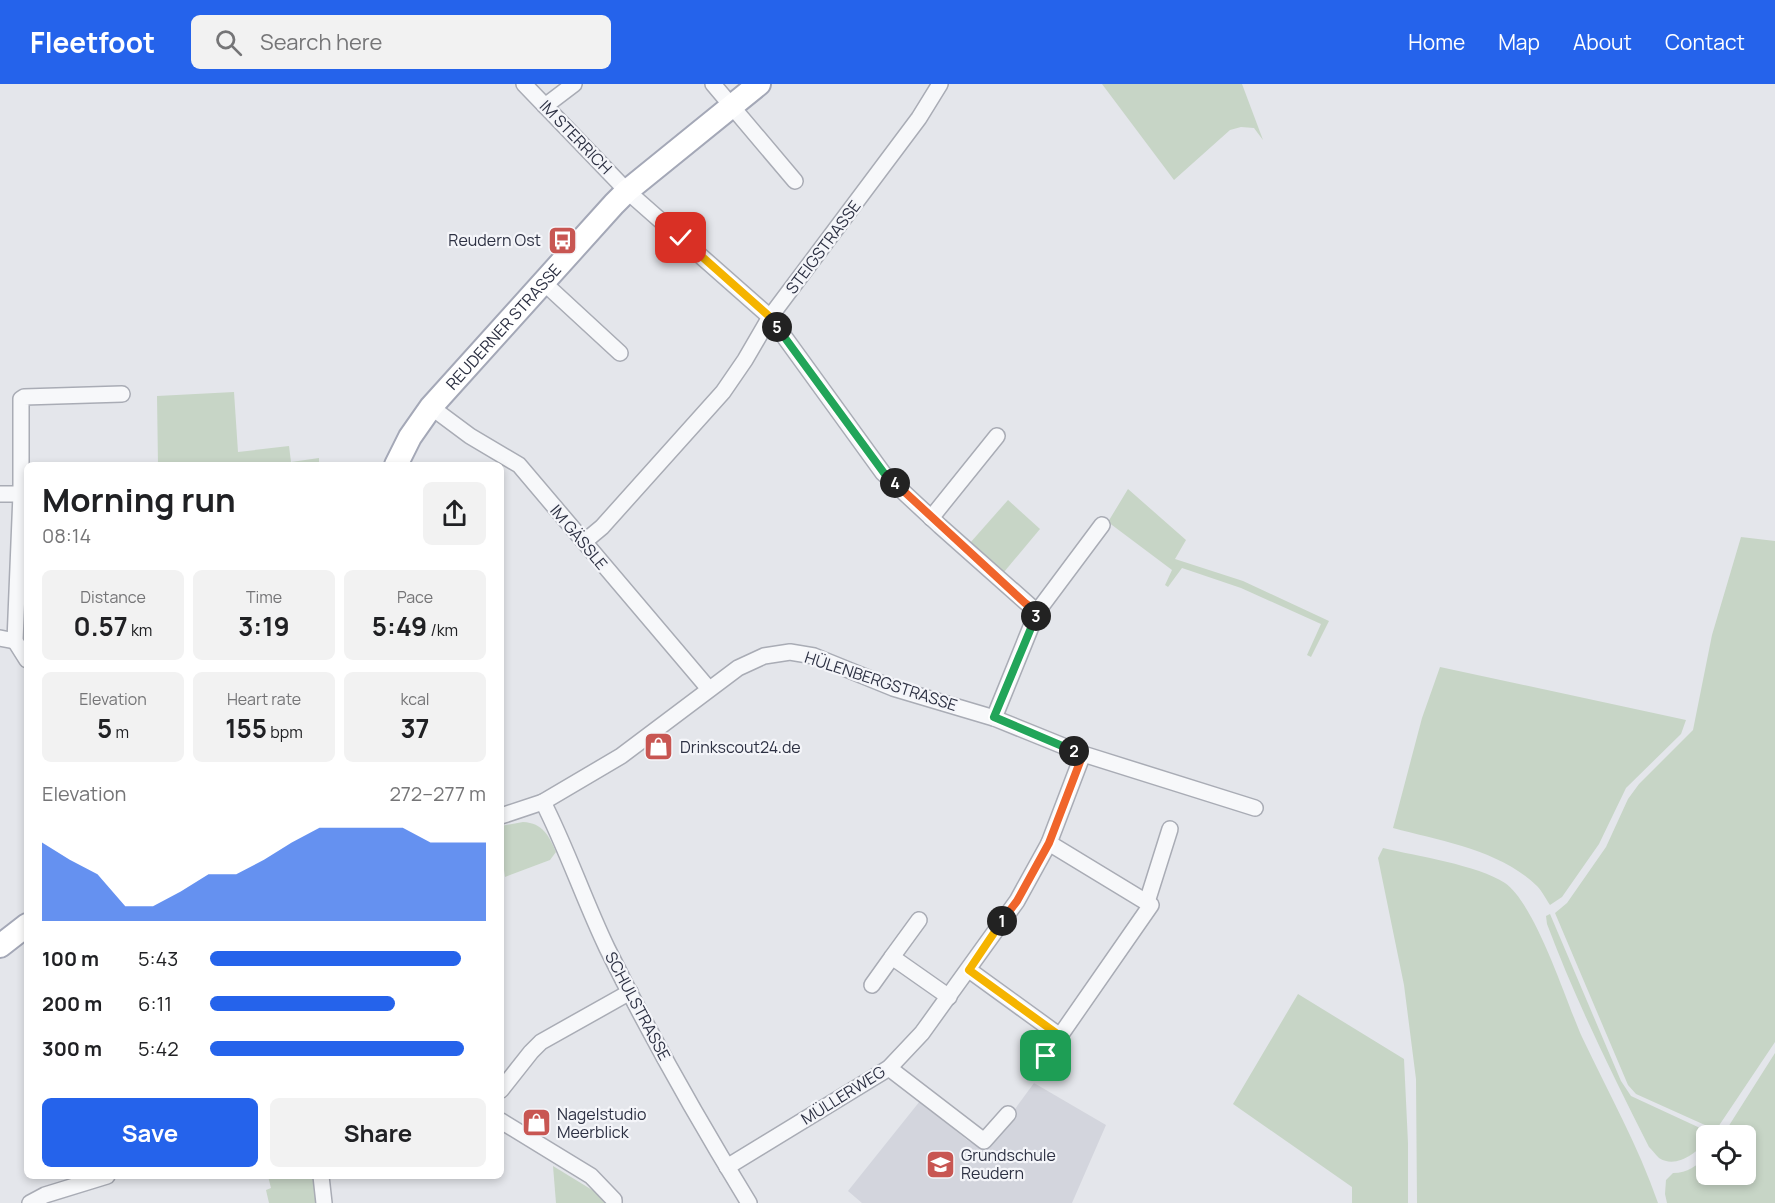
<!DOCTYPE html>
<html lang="en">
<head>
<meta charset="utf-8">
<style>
  body { margin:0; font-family:Manrope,sans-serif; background:#f2f2f2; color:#202124; height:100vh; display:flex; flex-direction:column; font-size:22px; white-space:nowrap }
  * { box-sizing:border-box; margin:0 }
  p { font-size:20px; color:#757577 }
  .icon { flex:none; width:33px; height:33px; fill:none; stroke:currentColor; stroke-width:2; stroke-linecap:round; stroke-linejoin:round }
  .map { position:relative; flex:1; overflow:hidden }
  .drawer { position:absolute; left:24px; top:378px; width:480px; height:717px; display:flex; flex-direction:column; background:#fff; border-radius:9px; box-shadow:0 3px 9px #0003 }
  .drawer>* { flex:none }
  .fabs { position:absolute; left:1696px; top:1041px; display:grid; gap:12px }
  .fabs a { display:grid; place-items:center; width:60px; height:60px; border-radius:9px; background:#fff; box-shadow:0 3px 9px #0003; font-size:30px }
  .pin { position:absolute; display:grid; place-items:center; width:51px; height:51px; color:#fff; margin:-26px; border-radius:12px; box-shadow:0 3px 9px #0006 }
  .km { position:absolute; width:30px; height:30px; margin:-15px; border-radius:50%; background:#222; color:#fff; font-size:16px; line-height:30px; text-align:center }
  .round { display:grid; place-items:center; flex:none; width:63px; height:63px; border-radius:9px; background:#f2f2f2 }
  .summary { display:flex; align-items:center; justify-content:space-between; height:102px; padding:0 18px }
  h1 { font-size:33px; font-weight:700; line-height:45px }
  .metrics { display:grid; grid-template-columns:repeat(3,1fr); gap:9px; height:102px; padding:6px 18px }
  .metrics div { display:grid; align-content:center; border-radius:9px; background:#f2f2f2; text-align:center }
  .metrics b { font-size:26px; font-weight:700 }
  .metrics small { font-size:16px; font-weight:400 }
  .metrics p { font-size:16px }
  .chart { height:168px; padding:12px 18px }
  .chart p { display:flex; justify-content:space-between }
  .chart svg { width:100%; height:108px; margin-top:6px; fill:#2563eb; opacity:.7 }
  .primary-button { display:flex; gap:12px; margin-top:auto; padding:12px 18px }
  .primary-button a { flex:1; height:69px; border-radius:9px; background:#2563eb; color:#fff; font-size:24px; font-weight:700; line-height:69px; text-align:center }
  .primary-button a+a { background:#f2f2f2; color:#202124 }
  ul { padding:0 18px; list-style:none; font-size:20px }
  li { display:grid; grid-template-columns:96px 72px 1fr; align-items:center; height:45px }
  li i { height:15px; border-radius:8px; background:#2563eb }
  header { display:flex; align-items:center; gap:36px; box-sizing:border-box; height:84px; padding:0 30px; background:#2563eb; color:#fff }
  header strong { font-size:28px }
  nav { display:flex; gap:33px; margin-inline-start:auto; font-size:21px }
  .search { width:420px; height:54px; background:#f2f2f2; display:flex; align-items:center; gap:15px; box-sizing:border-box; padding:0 21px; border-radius:9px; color:#757577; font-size:22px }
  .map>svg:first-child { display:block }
  .built { fill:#d3d5dd }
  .green { fill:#c7d5c6 }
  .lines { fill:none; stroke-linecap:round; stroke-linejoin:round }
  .street-casing { stroke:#a9acb5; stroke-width:18 }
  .primary-casing { stroke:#a4a8b7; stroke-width:26 }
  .street { stroke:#f7f8fa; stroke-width:15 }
  .primary { stroke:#fff; stroke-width:22 }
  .split-1-casing { stroke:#fff; stroke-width:12 }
  .split-2-casing { stroke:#fff; stroke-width:12 }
  .split-3-casing { stroke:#fff; stroke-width:12 }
  .split-4-casing { stroke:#fff; stroke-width:12 }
  .split-5-casing { stroke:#fff; stroke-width:12 }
  .split-6-casing { stroke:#fff; stroke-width:12 }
  .split-1 { stroke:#f5b400; stroke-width:8 }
  .split-2 { stroke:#f0652b; stroke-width:8 }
  .split-3 { stroke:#22a559; stroke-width:8 }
  .split-4 { stroke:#f0652b; stroke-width:8 }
  .split-5 { stroke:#22a559; stroke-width:8 }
  .split-6 { stroke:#f5b400; stroke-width:8 }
  .labels { text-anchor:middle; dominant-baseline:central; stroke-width:4.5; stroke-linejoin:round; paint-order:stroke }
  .street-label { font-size:16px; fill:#2d3143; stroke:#f4f5f9 }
  .poi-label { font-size:16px; fill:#2d3143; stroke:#f4f5f9; text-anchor:start }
</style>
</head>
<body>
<header>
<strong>Fleetfoot</strong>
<div class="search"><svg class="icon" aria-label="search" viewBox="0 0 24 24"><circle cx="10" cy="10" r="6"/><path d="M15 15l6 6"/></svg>Search here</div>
<nav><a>Home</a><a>Map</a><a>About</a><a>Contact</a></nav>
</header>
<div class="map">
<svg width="1775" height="1119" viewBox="0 0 1775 1119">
  <rect width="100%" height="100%" fill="#e4e6eb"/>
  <polygon class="built" points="1034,999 1106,1041 1072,1119 862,1119 848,1107 920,1017 967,1056 985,1066"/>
  <g class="green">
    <polygon points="1102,0 1242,0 1263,56 1254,44 1241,43 1230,46 1174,96"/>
    <polygon points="234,308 238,368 289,362 291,378 319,374 319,381 158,381 157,312"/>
    <polygon points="1128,405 1186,456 1175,475 1243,497 1329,537 1311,573 1307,571 1321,540 1241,504 1182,484 1168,503 1165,501 1172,486 1108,438"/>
    <polygon points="1008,416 1040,445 1004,488 970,459"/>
    <polygon points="1741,453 1775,457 1775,958 1716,1046 1636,1010 1628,1001 1555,829 1567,819 1606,763 1628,715 1639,700 1693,646 1712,551"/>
    <path d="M1440,583L1686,636L1681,650L1626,704L1599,760L1562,813L1550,821C1546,815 1542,807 1537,802C1500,766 1441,757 1393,744L1422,634Z"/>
    <path d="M523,738C543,739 549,752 556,768L550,776L505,793L501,764V742Z"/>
    <path d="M1383,764C1416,772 1478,781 1505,799C1536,821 1565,915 1582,953C1608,1008 1638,1061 1658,1119H1417L1416,995L1404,901L1378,774Z"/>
    <path d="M1550,830L1621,997L1631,1012L1713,1050L1707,1052V1057C1696,1069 1676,1085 1659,1074C1656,1071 1652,1066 1649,1063C1612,990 1576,917 1547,840L1546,832Z"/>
    <polygon points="1298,910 1404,975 1408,1059 1408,1119 1352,1119 1352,1103 1233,1020"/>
    <path d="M1775,969V1119H1667L1665,1110L1666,1096L1673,1089C1688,1089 1696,1082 1707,1072V1090H1746V1052L1723,1051Z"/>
    <polygon points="553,1082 602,1112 606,1119 556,1119"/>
    <polygon points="268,1092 314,1092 317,1119 269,1119 266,1106 271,1104"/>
  </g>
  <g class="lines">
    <defs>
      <g id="street">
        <polyline points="524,0 627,107 770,233 883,389 940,442 1037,528"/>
        <polyline points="713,0 795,97"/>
        <polyline points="545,22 574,0"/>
        <polyline points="543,198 620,269"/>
        <polyline points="431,323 470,352 519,381 709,605"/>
        <polyline points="0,410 21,410"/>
        <polyline points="931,434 997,352"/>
        <polyline points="584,458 602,443 723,308 745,276 770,233 919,34 940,0"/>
        <polyline points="0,554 15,557"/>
        <polyline points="27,576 15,557 21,410 21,315 24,313 122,310"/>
        <polyline points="994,634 1037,528 1102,441"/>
        <path d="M543,718C567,765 584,816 607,864C650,951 698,1036 749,1119"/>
        <polyline points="501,732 543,718 621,672 738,584 764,572 790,568 814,572 893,604 994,634 1083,670 1255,724"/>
        <polyline points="1147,818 1170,745"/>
        <polyline points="892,873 919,836"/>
        <polyline points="969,886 1060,952"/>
        <polyline points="872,901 892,873 949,913"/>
        <polyline points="1046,972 1151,821 1049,759"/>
        <polyline points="889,984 984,1057 1008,1030"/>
        <polyline points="501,1006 531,968 541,958 630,908"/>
        <polyline points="501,1037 591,1092 614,1116 614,1119"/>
        <polyline points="727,1083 889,984 922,949 1017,817 1049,759 1083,670"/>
        <polyline points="321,1092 324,1119"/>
        <polyline points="30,1119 45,1111 107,1092"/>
      </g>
      <g id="primary">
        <path id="s1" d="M396,381L410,353L431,323L614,120L627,107L759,0"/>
        <polyline points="0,862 27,841"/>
      </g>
    </defs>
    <use href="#street" class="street-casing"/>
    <use href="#primary" class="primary-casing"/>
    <use href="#street" class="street"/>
    <use href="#primary" class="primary"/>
  </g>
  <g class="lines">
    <defs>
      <polyline id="split-1" points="1002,837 969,886 1060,952 1046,972"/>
      <polyline id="split-2" points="1002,837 1017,817 1049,759 1083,670 1074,667"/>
      <polyline id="split-3" points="1036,532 994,633 1074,667"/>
      <polyline id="split-4" points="895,399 1025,519 1037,528 1036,532"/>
      <polyline id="split-5" points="777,243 884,389 895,399"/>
      <polyline id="split-6" points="681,154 770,233 777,243"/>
    </defs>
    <use href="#split-1" class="split-1-casing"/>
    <use href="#split-2" class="split-2-casing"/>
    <use href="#split-3" class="split-3-casing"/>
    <use href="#split-4" class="split-4-casing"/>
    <use href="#split-5" class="split-5-casing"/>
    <use href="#split-6" class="split-6-casing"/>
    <use href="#split-1" class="split-1"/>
    <use href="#split-2" class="split-2"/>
    <use href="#split-3" class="split-3"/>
    <use href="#split-4" class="split-4"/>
    <use href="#split-5" class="split-5"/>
    <use href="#split-6" class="split-6"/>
  </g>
  <defs>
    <symbol id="bus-square" viewBox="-11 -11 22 22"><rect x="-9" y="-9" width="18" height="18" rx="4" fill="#c85652" stroke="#f4f5f9"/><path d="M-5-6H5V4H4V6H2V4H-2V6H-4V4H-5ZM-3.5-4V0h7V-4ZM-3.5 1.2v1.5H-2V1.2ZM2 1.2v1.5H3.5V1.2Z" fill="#fff"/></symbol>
    <symbol id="shop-square" viewBox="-11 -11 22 22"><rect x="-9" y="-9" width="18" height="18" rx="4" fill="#c85652" stroke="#f4f5f9"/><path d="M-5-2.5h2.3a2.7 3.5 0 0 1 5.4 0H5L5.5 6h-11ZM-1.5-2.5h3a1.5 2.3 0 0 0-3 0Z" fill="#fff"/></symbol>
    <symbol id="school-square" viewBox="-11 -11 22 22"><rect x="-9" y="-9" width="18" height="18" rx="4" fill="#c85652" stroke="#f4f5f9"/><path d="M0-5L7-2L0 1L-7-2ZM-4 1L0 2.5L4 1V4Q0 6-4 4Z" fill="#fff"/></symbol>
  </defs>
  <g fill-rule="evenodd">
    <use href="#bus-square" x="546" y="140" width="33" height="33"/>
    <use href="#shop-square" x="642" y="646" width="33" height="33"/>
    <use href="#shop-square" x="520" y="1022" width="33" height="33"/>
    <use href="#school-square" x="924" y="1064" width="33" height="33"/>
  </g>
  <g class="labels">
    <g class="street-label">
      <text transform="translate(576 53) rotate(46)">IM STERRICH</text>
      <text transform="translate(823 163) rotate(-53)">STEIGSTRASSE</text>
      <text stroke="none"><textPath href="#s1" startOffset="176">REUDERNER STRASSE</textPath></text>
      <text transform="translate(579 453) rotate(50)">IM GÄSSLE</text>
      <text transform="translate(881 597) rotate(18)">HÜLENBERGSTRASSE</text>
      <text transform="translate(638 922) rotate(62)">SCHULSTRASSE</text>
      <text transform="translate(843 1011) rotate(-32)">MÜLLERWEG</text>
    </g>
    <g class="poi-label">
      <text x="541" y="156" text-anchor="end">Reudern Ost</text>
      <text x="680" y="663">Drinkscout24.de</text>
      <text x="557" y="1030">Nagelstudio<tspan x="557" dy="18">Meerblick</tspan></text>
      <text x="961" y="1071">Grundschule<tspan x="961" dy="18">Reudern</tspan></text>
    </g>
  </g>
</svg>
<div class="fabs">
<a><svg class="icon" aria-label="locate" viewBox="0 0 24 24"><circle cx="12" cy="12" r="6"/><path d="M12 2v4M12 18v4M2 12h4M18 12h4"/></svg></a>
</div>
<div class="pin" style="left:1046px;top:972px;background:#1e9e55"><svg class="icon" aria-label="arrive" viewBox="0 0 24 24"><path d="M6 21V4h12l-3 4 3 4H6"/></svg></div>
<div class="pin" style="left:681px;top:154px;background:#d93025"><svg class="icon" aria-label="check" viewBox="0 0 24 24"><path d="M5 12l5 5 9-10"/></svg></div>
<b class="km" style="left:1002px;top:837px">1</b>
<b class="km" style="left:1074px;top:667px">2</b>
<b class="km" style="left:1036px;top:532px">3</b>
<b class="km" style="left:895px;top:399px">4</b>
<b class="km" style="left:777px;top:243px">5</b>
<section class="drawer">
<div class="summary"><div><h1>Morning run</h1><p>08:14</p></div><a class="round"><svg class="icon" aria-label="share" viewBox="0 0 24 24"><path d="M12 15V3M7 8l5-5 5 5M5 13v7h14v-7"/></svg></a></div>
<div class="metrics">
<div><p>Distance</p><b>0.57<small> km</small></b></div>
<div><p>Time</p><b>3:19</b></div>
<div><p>Pace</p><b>5:49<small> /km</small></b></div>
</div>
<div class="metrics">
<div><p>Elevation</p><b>5<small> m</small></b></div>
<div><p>Heart rate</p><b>155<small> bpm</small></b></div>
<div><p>kcal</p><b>37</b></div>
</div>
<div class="chart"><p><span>Elevation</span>272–277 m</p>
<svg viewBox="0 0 160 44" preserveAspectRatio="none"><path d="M0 44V12L10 19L20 25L30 38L40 38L50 32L60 25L70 25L80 19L90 12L100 6L110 6L120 6L130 6L140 12L150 12L160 12V44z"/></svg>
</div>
<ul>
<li><b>100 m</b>5:43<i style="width:91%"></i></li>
<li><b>200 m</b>6:11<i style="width:67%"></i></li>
<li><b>300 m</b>5:42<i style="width:92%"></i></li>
</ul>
<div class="primary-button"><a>Save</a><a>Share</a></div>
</section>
</div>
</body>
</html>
